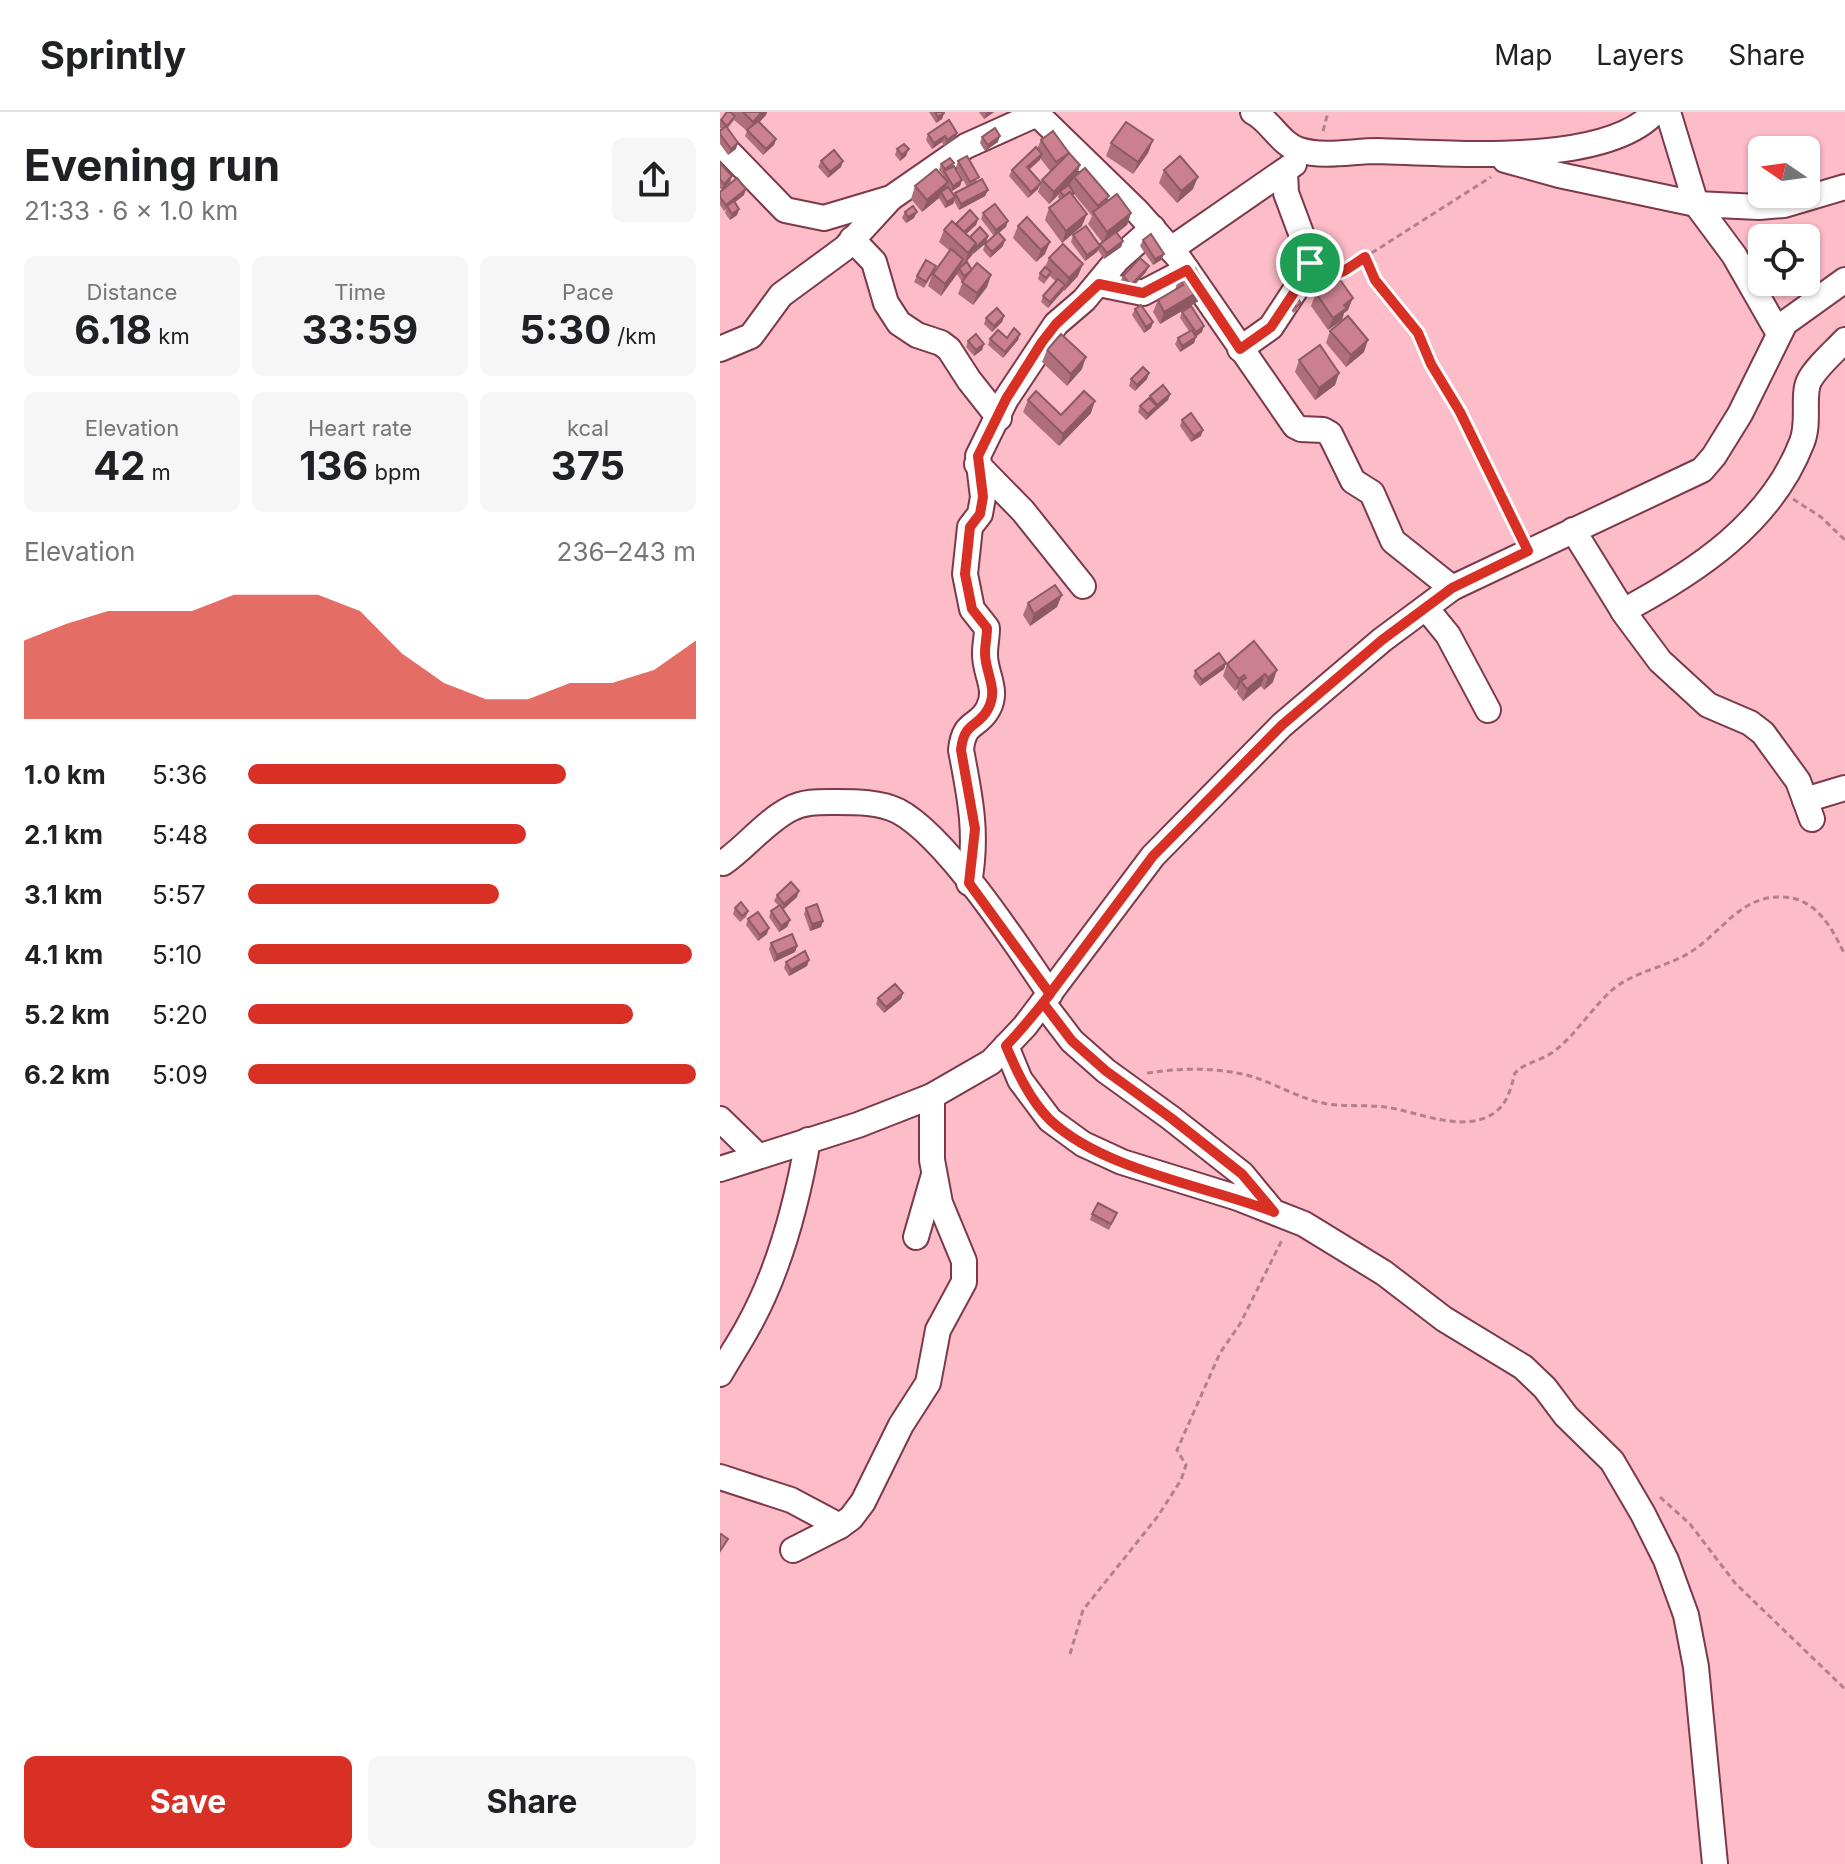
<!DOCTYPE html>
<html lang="en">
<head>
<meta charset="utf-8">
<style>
  body { margin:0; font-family:Inter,sans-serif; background:#f6f6f6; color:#202124; height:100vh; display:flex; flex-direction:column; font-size:30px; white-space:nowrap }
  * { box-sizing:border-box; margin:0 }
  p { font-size:26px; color:#757577 }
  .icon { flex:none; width:44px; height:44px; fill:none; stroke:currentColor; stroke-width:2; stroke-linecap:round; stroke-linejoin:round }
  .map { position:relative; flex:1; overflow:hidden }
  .panel { display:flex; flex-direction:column; background:#fff; width:720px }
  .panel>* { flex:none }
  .needle { width:52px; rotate:283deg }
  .buttons { position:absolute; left:1028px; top:24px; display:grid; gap:16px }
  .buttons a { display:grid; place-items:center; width:72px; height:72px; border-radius:12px; background:#fff; box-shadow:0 2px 6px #0004; font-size:40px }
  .pin { position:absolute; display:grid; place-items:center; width:68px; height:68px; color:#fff; margin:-34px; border:4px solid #fff; border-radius:50%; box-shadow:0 2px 8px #0007 }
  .round { display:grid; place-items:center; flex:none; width:84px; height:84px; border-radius:12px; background:#f6f6f6 }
  .summary { display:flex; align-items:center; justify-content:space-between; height:136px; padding:0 24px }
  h1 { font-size:44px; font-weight:700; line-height:60px }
  .stats { display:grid; grid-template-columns:repeat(3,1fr); gap:12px; height:136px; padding:8px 24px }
  .stats div { display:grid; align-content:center; border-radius:12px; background:#f6f6f6; text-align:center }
  .stats b { font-size:40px; font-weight:700 }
  .stats small { font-size:22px; font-weight:400 }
  .stats p { font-size:22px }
  .chart { height:224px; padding:16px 24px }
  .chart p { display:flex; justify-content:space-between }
  .chart svg { width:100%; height:144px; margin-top:8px; fill:#d93025; opacity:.7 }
  .action { display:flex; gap:16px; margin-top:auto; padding:16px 24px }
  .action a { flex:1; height:92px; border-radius:12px; background:#d93025; color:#fff; font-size:32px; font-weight:700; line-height:92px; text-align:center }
  .action a+a { background:#f6f6f6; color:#202124 }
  ul { padding:0 24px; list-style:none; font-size:26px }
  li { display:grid; grid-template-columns:128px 96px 1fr; align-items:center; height:60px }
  li i { height:20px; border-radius:10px; background:#d93025 }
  header { display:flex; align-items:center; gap:48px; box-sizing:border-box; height:112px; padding:0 40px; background:#fff; border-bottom:2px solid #e0e0e0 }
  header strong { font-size:38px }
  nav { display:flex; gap:44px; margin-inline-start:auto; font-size:28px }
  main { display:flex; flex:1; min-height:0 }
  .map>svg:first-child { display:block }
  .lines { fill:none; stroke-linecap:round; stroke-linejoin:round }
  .minor-casing { stroke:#7c3949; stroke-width:28 }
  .path { stroke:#b4808b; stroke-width:3; stroke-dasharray:6 4; stroke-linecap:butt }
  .minor { stroke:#fff; stroke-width:24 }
  .wall { fill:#ae6e7b }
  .shaded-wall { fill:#8d5a64 }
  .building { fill:#ca808f; stroke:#8d5a64; stroke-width:2 }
  .route-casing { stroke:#fff; stroke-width:16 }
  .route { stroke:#d93025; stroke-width:10 }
</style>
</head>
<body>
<header>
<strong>Sprintly</strong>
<nav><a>Map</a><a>Layers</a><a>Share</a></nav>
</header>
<main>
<section class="panel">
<div class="summary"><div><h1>Evening run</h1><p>21:33 · 6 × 1.0 km</p></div><a class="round"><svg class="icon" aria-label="share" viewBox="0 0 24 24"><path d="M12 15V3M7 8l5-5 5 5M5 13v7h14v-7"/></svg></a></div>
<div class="stats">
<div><p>Distance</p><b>6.18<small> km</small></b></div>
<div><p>Time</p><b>33:59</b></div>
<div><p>Pace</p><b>5:30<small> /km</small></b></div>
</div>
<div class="stats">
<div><p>Elevation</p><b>42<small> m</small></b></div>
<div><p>Heart rate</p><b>136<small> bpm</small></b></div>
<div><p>kcal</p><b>375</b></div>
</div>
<div class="chart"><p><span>Elevation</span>236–243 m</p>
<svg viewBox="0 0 160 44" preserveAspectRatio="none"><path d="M0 44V20L10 15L20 11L30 11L40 11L50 6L60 6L70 6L80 11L90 24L100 33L110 38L120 38L130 33L140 33L150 29L160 20V44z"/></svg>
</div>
<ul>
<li><b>1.0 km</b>5:36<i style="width:71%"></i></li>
<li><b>2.1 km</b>5:48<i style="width:62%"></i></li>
<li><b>3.1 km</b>5:57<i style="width:56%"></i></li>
<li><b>4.1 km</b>5:10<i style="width:99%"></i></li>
<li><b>5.2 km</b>5:20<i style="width:86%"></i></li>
<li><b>6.2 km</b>5:09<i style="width:100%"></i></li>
</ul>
<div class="action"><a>Save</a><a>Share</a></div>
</section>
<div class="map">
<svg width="1125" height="1752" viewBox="0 0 1125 1752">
  <rect width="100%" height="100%" fill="#fcbcc8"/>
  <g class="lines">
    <defs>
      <g id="minor">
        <path d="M533,0C551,9 559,31 579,38C605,46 632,39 658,39C729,41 885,55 935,0"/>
        <polyline points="948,0 976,92 1014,143 1058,220"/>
        <polyline points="0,31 65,98 104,106 171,86 246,34 317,2 416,98 458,145 575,314 581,317 603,318 610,322 633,369 652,381 673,429 732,476"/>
        <polyline points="785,48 839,63 976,92 1039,95 1064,93 1125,75"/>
        <polyline points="132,127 154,150 166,191 179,211 197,223 221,231 229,237 249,268 279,306"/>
        <polyline points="451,137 574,52"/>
        <polyline points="379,172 423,181 467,158"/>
        <polyline points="0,237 31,224 61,183 125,136 170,87"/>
        <polyline points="520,237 551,215 589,157 588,140 566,81 565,60"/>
        <polyline points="257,352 303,399 363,474"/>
        <polyline points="853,418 905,502 940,549 988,593 1030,611 1043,621 1078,669 1092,707"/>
        <polyline points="706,496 728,523 768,598"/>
        <path d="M903,499C976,460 1051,411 1082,330C1090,310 1082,284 1089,269C1096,255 1114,240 1125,228"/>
        <polyline points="1085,688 1125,676"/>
        <path d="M3,751C26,735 45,710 70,697C85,689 101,690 117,690C136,690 160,690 178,699C226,724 298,834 330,882"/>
        <path d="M249,771C258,722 250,685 241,638C244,608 258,616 268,597C279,577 264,561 265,541C265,533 267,525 267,516L252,497L245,462L250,415L260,402L263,385L258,344L286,287L336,212L364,188L397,148L433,116"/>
        <polyline points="323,891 352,929 386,959 451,1006 522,1062 551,1097"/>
        <polyline points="286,934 300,968 330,1008 363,1032 402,1050 518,1086 584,1112 664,1161 724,1207 803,1255 825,1276 846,1304 892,1349 923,1402 946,1448 966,1503 976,1555 995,1752"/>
        <polyline points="0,1007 38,1044"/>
        <polyline points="0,1057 138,1013 212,984 271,950 305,914 433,744 562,613 662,528 732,476 982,358 994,344 1020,302 1065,211 1125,168"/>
        <polyline points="196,1125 213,1066"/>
        <path d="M0,1262C9,1246 20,1230 29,1213C60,1157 77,1091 88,1028"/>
        <polyline points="0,1365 71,1388 120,1414"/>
        <polyline points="73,1438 120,1414 131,1406 143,1390 181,1313 208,1271 218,1218 244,1170 244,1149 220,1091 212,1048 212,984"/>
      </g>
    </defs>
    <use href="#minor" class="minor-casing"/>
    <g class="path">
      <polyline points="603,19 608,0"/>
      <polyline points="645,145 655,168 698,221 711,252 740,300 799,421"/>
      <polyline points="608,162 617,163 771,65"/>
      <polyline points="1073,387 1101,405 1125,428"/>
      <path d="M427,961C461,956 497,955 530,964C554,971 575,984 598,990C620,996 643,992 665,995C696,999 736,1019 767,1005C787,996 790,979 795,961C805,950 821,949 833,940C855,924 871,897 892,878C915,859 944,856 969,841C1001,822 1019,784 1061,785C1096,785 1112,816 1125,843"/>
      <polyline points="940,1385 970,1412 1015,1471 1125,1577"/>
      <polyline points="350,1542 363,1498 438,1404 461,1368 466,1353 457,1338 500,1241 520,1212 563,1126"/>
    </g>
    <use href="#minor" class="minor"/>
  </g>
  <g class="wall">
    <polygon points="6,0 47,0 46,3 39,10 56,27 54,33 43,43 25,24 27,19 14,8 8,16 16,37 8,43 0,32 0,19 2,17 0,16 0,10"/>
    <polygon points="209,0 224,0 224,1 222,7 216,11"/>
    <polygon points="259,0 274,0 264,7"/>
    <polygon points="208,22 235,27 224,34 222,30 212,37 206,28"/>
    <polygon points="262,25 278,30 265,39 260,31"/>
    <polygon points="321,28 349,41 360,53 357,62 387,89 411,101 407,113 397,121 403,129 401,135 384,147 378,138 377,140 365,149 351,130 353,123 379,134 382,130 368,112 372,104 354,82 353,84 362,114 342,131 325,108 329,96 340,88 338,85 339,82 329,92 318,80 322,68 331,60 320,46 309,58 318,77 308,86 289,64 292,58 317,37"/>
    <polygon points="433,28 428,41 413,62 386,44 391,31"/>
    <polygon points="177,37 186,44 180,49 175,43"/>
    <polygon points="101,49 121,55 108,66 98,55"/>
    <polygon points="238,49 257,69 268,78 265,84 239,98 234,89 233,92 225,96 219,86 202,100 191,87 195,74 223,64 223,63 219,58 221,52 234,51 233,55 242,68 240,74 231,79 234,84 235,81 247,75 236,55"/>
    <polygon points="0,51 12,64 10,70 2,78 0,76"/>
    <polygon points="444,58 473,77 457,91 439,71"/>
    <polygon points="0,80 24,83 15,90 19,97 17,103 10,108 5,101 6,97 4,99 0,93"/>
    <polygon points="185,100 194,106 186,111 182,106"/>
    <polygon points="263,101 286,115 279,121 283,134 270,146 263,138 265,132 274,124 261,107"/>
    <polygon points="258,107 256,113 246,122 250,125 268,124 266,131 253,142 244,152 252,157 271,163 267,175 253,193 238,182 243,169 242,170 237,162 221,184 208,174 212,163 204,176 194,170 197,164 216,154 214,160 230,139 219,130 224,118 236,112"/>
    <polygon points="298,114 325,142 316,150 293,126"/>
    <polygon points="423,128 444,142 441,148 433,153 420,134"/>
    <polygon points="329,146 358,164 344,179 343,178 328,196 321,190 323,184 336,170 330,164 324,172 318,167 320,161 325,155"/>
    <polygon points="426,160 409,179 400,170 403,164"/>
    <polygon points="459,165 482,187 440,212 433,200 438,188 455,178"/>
    <polygon points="596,181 628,198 624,201 622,208 608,218 591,194"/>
    <polygon points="570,187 579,197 573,201 568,193"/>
    <polygon points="415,197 433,210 431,216 424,221 412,203"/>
    <polygon points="462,200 482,220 476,225 474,231 460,240 455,232 458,226 469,219 460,206"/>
    <polygon points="284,204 282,210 272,220 264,212 266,206"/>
    <polygon points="610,219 644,240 626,255 606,231"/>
    <polygon points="300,222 298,228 283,246 268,233 270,227 287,226"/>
    <polygon points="248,229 264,232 262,238 254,244 246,235"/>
    <polygon points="327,238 362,257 347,274 322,250"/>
    <polygon points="579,248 619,261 615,273 595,288 575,260"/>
    <polygon points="429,261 427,267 415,279 409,274 411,267"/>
    <polygon points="450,282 448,288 426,308 418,300 420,294 430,284"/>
    <polygon points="308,288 341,303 371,301 339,334 303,300"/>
    <polygon points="462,308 481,324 471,330 460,314"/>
    <polygon points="308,491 337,495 310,514 303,503"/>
    <polygon points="534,529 553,570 544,578 541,574 523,589 517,581 518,576 515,579 503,564 507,552"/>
    <polygon points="506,551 504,557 480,574 473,565 475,559"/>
    <polygon points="57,783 77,785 63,798 70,808 67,815 59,820 49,805 51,799 59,794 54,789"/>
    <polygon points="15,796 28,799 26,805 20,810 13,802"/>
    <polygon points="86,796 103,809 101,815 90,819 84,802"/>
    <polygon points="28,807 47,822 38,829 26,813"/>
    <polygon points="51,831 77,834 75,840 54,850 49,837"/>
    <polygon points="89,848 87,854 69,864 64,856 66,850"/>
    <polygon points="183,881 181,887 164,901 156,892 158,886"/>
    <polygon points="397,1101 389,1118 370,1108 372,1102"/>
  </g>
  <g class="shaded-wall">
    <polygon points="42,0 47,0 46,3 29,22 33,10"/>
    <polygon points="267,0 274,0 264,7"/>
    <polygon points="224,1 222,7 216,11 218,5"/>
    <polygon points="237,21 235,27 224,34 227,28"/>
    <polygon points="225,24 222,30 212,37 214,31"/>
    <polygon points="280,24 278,30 265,39 268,33"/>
    <polygon points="56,27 54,33 43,43 46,37"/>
    <polygon points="433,28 428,41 413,62 418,50"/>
    <polygon points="18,31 16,37 8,43 11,37"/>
    <polygon points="189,37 186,44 180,49 182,43"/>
    <polygon points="322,42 320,48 304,62 307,55"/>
    <polygon points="123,49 121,55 108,66 110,60"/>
    <polygon points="360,53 356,65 354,65 352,69 341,80 340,79 339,82 329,92 334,80"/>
    <polygon points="12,64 10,70 2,78 4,72"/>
    <polygon points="478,65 473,77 457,91 461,79"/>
    <polygon points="242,68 240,74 231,80 233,74"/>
    <polygon points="228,70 223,82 221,80 219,86 202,100 207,88"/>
    <polygon points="321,71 318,77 308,86 311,80"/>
    <polygon points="26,77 24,83 8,96 7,94 4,99 6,93"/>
    <polygon points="268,78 265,84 239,98 241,92"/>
    <polygon points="235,85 233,92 225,96 227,90"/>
    <polygon points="19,97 17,103 10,108 12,102"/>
    <polygon points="197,100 194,106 186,111 188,105"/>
    <polygon points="411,101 407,113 383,132 387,120"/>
    <polygon points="367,102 362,114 342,131 346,119"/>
    <polygon points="258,107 256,113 241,127 243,121"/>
    <polygon points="288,109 286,115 274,124 276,118"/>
    <polygon points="268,124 266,131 253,142 255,136"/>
    <polygon points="285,128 283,134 270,146 272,140"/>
    <polygon points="403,129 401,135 384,147 387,141"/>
    <polygon points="330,130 325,142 316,150 321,138"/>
    <polygon points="256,131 252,143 244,153 248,141"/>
    <polygon points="380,134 377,140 365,149 367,143"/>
    <polygon points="444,142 441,148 433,153 435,147"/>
    <polygon points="243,147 237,162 221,184 225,172"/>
    <polygon points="363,152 358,164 344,179 349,166"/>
    <polygon points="429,154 426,160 409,179 411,173"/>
    <polygon points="271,163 267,175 253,193 257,181"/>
    <polygon points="345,173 343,179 328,196 330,190"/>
    <polygon points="486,175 482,187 440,212 444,200"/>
    <polygon points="633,186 628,198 624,201 622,208 608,218 613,206 624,193"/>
    <polygon points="284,204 282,210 272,220 274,214"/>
    <polygon points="433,210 431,216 424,221 426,215"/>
    <polygon points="484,214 482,220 473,226 476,220"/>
    <polygon points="300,222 298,228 283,246 285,240"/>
    <polygon points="476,225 474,231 460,240 462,234"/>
    <polygon points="648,228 644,240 626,255 631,243"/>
    <polygon points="264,232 262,238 254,244 256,238"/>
    <polygon points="366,245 362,257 347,274 351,262"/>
    <polygon points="429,261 427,267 415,279 417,273"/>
    <polygon points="619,261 615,273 595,288 599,276"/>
    <polygon points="450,282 448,288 435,299 437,293"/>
    <polygon points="375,289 371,301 339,334 343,322"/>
    <polygon points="437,294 434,300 426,308 428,302"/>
    <polygon points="483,318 481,324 471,330 474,324"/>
    <polygon points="342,483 337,495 310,514 314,502"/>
    <polygon points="506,551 504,557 480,574 482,568"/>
    <polygon points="557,558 553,570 544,578 548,566"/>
    <polygon points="545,562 541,574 523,589 527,577"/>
    <polygon points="524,563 518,576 515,579 519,567"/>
    <polygon points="79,779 77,785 62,798 64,792"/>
    <polygon points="70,808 67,815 59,820 61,814"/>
    <polygon points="103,809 101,815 90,819 92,812"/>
    <polygon points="49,816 47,822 38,829 40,823"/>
    <polygon points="77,834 75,840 54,850 57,843"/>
    <polygon points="89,848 87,854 69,864 71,858"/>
    <polygon points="183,881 181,887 164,901 166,895"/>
  </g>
  <g class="building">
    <polygon points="7,0 10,0 15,4 7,14 1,8"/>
    <polygon points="23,0 42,0 33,10"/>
    <polygon points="215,0 224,0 224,1 218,5"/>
    <polygon points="229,8 237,21 227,28 225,24 214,31 208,22"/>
    <polygon points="38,9 56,27 46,37 27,18"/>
    <polygon points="406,10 433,28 418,50 391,31"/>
    <polygon points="6,14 18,31 11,37 0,22 0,19"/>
    <polygon points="275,16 280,24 268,33 262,25"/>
    <polygon points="333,19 349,41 336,50 321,28"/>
    <polygon points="184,32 189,37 182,43 177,37"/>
    <polygon points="316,35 322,42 307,55 321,71 311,80 292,58"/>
    <polygon points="114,38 123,49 110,60 101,49"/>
    <polygon points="349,41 360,53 334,80 322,68"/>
    <polygon points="247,44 259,65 250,70 238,49"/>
    <polygon points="460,44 478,65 461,79 444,58"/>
    <polygon points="230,46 234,51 225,57 221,52"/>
    <polygon points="0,51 12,64 4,72 0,67"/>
    <polygon points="234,54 242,68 233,74 224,59"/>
    <polygon points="365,56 389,84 378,94 354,65"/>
    <polygon points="216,57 228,70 207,88 195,74"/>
    <polygon points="17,66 26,77 6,93 0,85 0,80"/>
    <polygon points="262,67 268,78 241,92 235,81"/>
    <polygon points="349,73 354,81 352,82 350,80 344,84 340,79"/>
    <polygon points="228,75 235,85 227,90 221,80"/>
    <polygon points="350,80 367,102 346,119 329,96"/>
    <polygon points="397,82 411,101 387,120 373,100"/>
    <polygon points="14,89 19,97 12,102 7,94"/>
    <polygon points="275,92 288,109 276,118 263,101"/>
    <polygon points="193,94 197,100 188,105 185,100"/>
    <polygon points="250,98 258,107 244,120 236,112"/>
    <polygon points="307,105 330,130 321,138 298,114"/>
    <polygon points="232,109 256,131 248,141 224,118"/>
    <polygon points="366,114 380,134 367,143 353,123"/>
    <polygon points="260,115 268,124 255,136 256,131 250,125"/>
    <polygon points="278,120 285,128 272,140 265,132"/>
    <polygon points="396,120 403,129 387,141 380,132"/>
    <polygon points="431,122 444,142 435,147 423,128"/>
    <polygon points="343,132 363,152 349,166 329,146"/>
    <polygon points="231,137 243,147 225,172 213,162"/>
    <polygon points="420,146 429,154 411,173 403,164"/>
    <polygon points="206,148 216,154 206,170 197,164"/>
    <polygon points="247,150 252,158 244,164 239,156"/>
    <polygon points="257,151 271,163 257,181 242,170"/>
    <polygon points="325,155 331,160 326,166 320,161"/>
    <polygon points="475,156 486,175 444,200 438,188 463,173 459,165"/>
    <polygon points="618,165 633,186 624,193 627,196 613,206 596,181"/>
    <polygon points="338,167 345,173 330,190 323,184"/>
    <polygon points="576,184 581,191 576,195 570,187"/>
    <polygon points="421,193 433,210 426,215 415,197"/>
    <polygon points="471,194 484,214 476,220 462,200"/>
    <polygon points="277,196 284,204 274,214 266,206"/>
    <polygon points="628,204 648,228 631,243 610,219"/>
    <polygon points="294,216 300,222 285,240 270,227 278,218 287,226"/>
    <polygon points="472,218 476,225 462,234 458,226"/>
    <polygon points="256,222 264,232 256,238 248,229"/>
    <polygon points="341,222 366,245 351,262 327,238"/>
    <polygon points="600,233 619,261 599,276 579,248"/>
    <polygon points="423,255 429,261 417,273 411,267"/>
    <polygon points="443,273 450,282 437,293 430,284"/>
    <polygon points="316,279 341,303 364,279 375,289 343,322 308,288"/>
    <polygon points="429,286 437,294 428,302 420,294"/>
    <polygon points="471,301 483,318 474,324 462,308"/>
    <polygon points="335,473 342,483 314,502 308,491"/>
    <polygon points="534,529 557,558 548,566 545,562 527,577 521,569 526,566 524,563 519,567 507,552"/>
    <polygon points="499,541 506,551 482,568 475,559"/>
    <polygon points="71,770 79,779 64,792 57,783"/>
    <polygon points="21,790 28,799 22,804 15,796"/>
    <polygon points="97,792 103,809 92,812 86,796"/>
    <polygon points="60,793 70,808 61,814 51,799"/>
    <polygon points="38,800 49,816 40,823 28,807"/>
    <polygon points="72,822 77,834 57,843 51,831"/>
    <polygon points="85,839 89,848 71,858 66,850"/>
    <polygon points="175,872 183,881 166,895 158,886"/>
    <polygon points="378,1091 397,1101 391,1112 372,1102"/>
    <polygon points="1,1422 8,1427 0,1439 0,1423"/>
  </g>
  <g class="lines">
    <defs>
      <path id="route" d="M590,151L585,164L551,215L520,237L467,158L423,181L379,172L336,212L322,230L286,287L258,344L263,385L260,402L250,415L245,462L252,497L267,516C267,525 265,532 265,541C265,561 279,577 268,597C258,616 244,609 241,638L255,717L249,771L330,882C316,900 302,917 286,934C297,960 310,988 330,1008C383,1058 486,1074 554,1100L522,1062L451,1006L386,959L352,929L323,891L433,744L562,613L662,528L732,476L808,439L740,300L711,252L698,221L655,168L645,145C619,162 618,169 590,151"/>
    </defs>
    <use href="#route" class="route-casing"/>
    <use href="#route" class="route"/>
  </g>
</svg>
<div class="buttons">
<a><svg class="needle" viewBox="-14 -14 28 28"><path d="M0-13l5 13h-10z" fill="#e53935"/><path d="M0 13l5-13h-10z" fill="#757577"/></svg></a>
<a><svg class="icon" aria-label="locate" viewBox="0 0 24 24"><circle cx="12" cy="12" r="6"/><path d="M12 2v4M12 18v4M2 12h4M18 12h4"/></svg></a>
</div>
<div class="pin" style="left:590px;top:151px;background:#1e9e55"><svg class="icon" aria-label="arrive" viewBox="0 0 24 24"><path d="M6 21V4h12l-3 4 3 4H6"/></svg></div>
</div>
</main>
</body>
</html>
